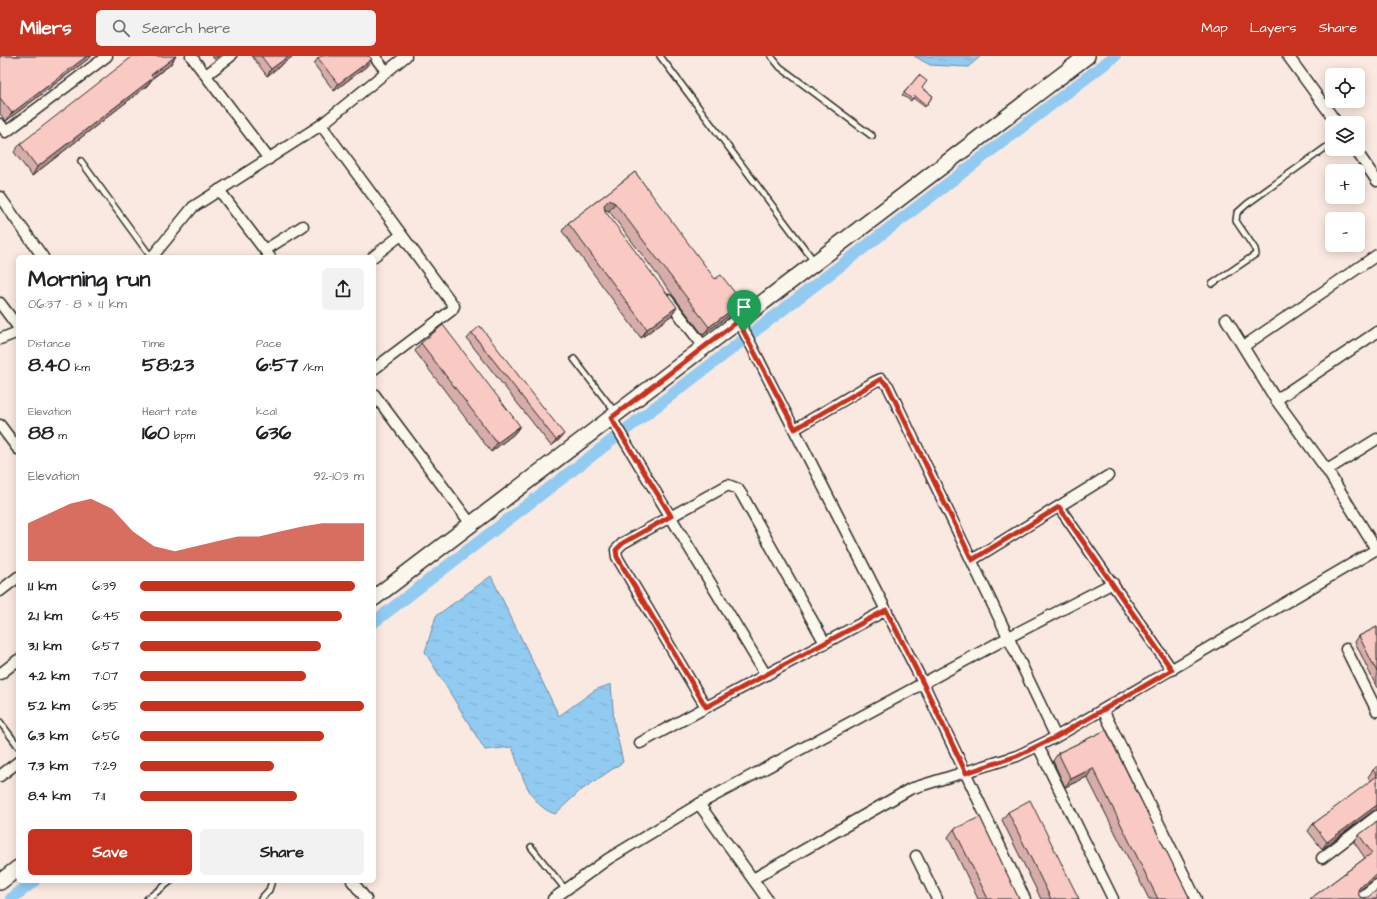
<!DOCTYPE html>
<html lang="en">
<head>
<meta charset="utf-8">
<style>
  body { margin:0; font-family:"Architects Daughter",sans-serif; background:#f2f2f2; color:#202124; height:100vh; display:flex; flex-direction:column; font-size:15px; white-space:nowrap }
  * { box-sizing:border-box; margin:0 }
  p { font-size:13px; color:#757577 }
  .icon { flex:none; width:22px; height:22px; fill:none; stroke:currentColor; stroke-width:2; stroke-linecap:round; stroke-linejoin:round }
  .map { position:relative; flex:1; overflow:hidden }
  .side { position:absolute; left:16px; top:199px; width:360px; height:628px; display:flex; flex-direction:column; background:#fff; border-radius:6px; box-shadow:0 2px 10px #0003 }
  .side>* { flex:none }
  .tools { position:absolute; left:1325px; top:12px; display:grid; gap:8px }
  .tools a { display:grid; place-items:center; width:40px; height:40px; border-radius:6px; background:#fff; box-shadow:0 2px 10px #0003; font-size:20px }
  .pin { position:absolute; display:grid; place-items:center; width:34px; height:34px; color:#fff; margin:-41px -17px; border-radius:50% 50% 50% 0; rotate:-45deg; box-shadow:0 0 4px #0007 }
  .pin .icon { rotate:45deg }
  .round { display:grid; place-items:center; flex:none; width:42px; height:42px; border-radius:6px; background:#f2f2f2 }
  .summary { display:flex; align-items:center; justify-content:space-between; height:68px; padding:0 12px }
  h1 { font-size:22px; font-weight:700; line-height:30px }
  .stats { display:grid; grid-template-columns:repeat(3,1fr); gap:6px; height:68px; padding:4px 12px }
  .stats div { display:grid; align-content:center }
  .stats b { font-size:20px; font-weight:700 }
  .stats small { font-size:11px; font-weight:400 }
  .stats p { font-size:11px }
  .chart { height:112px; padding:8px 12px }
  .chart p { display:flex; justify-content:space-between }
  .chart svg { width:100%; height:72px; margin-top:4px; fill:#c8321e; opacity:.7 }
  .action { display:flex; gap:8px; margin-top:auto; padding:8px 12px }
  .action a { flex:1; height:46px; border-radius:6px; background:#c8321e; color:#fff; font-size:16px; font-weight:700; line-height:46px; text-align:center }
  .action a+a { background:#f2f2f2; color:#202124 }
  ul { padding:0 12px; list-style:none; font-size:13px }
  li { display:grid; grid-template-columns:64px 48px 1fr; align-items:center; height:30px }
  li i { height:10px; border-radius:5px; background:#c8321e }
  header { display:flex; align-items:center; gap:24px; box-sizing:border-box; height:56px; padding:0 20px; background:#c8321e; color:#fff }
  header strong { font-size:19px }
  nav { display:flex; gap:22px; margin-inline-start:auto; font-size:14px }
  .search { width:280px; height:36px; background:#f2f2f2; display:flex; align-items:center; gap:10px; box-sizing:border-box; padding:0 14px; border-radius:6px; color:#757577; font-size:15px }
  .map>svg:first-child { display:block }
  .water { fill:url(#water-ripples); stroke:#698ba2 }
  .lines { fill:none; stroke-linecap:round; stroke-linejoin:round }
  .canal { stroke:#92cbf1; stroke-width:12 }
  .lane-casing { stroke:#2b2b2b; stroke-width:8 }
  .street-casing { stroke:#2b2b2b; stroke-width:13 }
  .secondary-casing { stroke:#2b2b2b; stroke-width:18 }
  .lane { stroke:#fbf7ec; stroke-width:5 }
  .street { stroke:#fbf7ec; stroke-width:10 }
  .secondary { stroke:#fbf7ec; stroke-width:15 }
  .wall { fill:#d6ada9; stroke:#2b2b2b }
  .shaded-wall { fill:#ae8d89; stroke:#2b2b2b }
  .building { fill:#f9c9c4; stroke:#2b2b2b }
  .route-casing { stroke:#fff; stroke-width:8 }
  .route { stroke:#c8321e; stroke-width:5 }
</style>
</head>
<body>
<header>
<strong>Milers</strong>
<div class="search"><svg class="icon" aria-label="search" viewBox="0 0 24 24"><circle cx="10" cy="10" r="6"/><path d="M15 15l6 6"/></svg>Search here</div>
<nav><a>Map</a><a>Layers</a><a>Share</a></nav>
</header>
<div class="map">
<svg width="1377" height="843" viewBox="0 0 1377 843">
  <defs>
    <pattern id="water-ripples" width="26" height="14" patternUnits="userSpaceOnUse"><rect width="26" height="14" fill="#92cbf1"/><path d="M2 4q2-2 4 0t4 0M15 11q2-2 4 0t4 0" fill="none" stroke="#7eaecf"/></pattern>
  </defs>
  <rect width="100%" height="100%" fill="#fae9e0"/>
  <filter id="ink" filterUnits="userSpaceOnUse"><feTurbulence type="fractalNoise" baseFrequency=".025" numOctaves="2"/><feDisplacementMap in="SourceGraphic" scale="8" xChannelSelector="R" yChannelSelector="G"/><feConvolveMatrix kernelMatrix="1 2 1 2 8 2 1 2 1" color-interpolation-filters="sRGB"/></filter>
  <g filter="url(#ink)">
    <g class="water">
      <polygon points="914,0 981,0 968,11 930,9"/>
      <path d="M491,520L559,660L595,634L611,628L614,666L623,706L580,735L555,758C528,749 521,715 512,691L485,694L425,596L436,560Z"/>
    </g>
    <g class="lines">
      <g class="canal">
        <polyline points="374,566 1115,0"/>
        <polyline points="11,843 34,825"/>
      </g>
      <defs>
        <g id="lane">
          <polyline points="660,0 814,205"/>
          <polyline points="771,0 780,11 872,80"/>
          <polyline points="81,105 151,201"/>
          <polyline points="1212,228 1256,198 1255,193 1236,165 1237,157 1247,148 1332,87"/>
          <polyline points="574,303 615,356"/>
          <polyline points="0,666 18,690"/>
          <polyline points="531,791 566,834"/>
          <polyline points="147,843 171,825"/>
          <polyline points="261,843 269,834 272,825"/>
        </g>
        <g id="street">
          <polyline points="191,0 269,103"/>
          <polyline points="374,0 386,15"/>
          <polyline points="1288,0 1337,67"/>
          <polyline points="206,19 231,0"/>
          <polyline points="0,68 6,76 107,0"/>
          <polyline points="321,69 454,250 452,254 374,313"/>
          <polyline points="1355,93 1377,125"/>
          <polyline points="219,134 270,201"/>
          <polyline points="0,141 43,201"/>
          <polyline points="265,194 303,170"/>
          <polyline points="152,201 193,151 321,69 406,0"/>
          <polyline points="373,201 401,179"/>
          <polyline points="668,244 704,291"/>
          <polyline points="0,247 18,271"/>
          <polyline points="1226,263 1276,344 1327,414 1376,493"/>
          <polyline points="739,265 923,627 1025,843"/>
          <polyline points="0,283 18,276"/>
          <polyline points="1244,290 1377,199"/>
          <polyline points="374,338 471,468"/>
          <polyline points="1276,344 1377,276"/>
          <polyline points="611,362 766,619"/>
          <polyline points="0,369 18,393"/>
          <polyline points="795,373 874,326 881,323 888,330 1056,681"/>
          <polyline points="1327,414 1377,383"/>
          <polyline points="1059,451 1172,614"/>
          <polyline points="972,504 1108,420"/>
          <polyline points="0,535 18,521"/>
          <polyline points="1346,593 1377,655"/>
          <polyline points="0,618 18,604"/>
          <polyline points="706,651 617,501 616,494 623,487 728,429 738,433 742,439 825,587"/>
          <polyline points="1103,654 1196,843"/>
          <polyline points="640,687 886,554"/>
          <polyline points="1038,690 1113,843"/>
          <polyline points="0,720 18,706"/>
          <polyline points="699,748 767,843"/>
          <polyline points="916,800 937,843"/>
          <polyline points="1322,802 1377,760"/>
          <polyline points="753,823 910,733 1017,700 1056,681 1377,493"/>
          <polyline points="352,825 366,843"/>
          <polyline points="553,843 608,803 699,748 1009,581 1113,527"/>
          <polyline points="1359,843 1377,829"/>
        </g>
        <g id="secondary">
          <polyline points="374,542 1087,0"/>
          <polyline points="0,826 18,812"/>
        </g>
      </defs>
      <use href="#lane" class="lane-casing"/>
      <use href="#street" class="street-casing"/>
      <use href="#secondary" class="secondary-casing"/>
      <use href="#lane" class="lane"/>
      <use href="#street" class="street"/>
      <use href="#secondary" class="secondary"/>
    </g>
    <g class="wall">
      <polygon points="0,0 92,0 6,65 0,58"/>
      <polygon points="176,0 170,9 153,22 147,30 32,120 14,96 20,88"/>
      <polygon points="212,0 219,0 214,3"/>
      <polygon points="252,0 293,0 267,20"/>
      <polygon points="318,2 367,10 334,35 314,8"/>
      <polygon points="919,19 922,32 933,40 925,51 913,42 911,45 902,39"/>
      <polygon points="635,116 736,254 703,279 609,155 604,153 605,155 672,259 641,282 562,175 568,167"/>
      <polygon points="472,277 559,384 551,390 467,283"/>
      <polygon points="421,287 520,370 514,378 491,396 415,295"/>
      <polygon points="1377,571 1377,632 1355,586 1359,580"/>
      <polygon points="1106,674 1190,843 1149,843 1087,721 1065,731 1053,705 1058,697"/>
      <polygon points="1377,710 1377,754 1373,755 1322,793 1308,775 1313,768 1371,725 1368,721 1373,714"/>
      <polygon points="1008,756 1079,843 1041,843 1002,764"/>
      <polygon points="1377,765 1377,823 1373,824 1358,836 1359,840 1362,842 1377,843 1310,843 1365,802 1354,786 1359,779"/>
      <polygon points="954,773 1019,843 978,843 948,781"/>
    </g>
    <g class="shaded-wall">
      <polygon points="87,0 92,0 6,65 12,57"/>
      <polygon points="176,0 170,9 145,27 151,19"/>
      <polygon points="289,0 293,0 267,20 271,13"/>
      <polygon points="372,3 367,10 334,35 338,28"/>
      <polygon points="153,22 147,30 32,120 37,111"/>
      <polygon points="609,144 615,147 609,155 603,153 604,149"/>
      <polygon points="742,246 736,254 703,279 709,271"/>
      <polygon points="677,251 672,259 641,282 647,273"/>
      <polygon points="520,370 514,378 491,396 497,387"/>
      <polygon points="564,378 559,384 551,390 556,384"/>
      <polygon points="1093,712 1087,721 1065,731 1071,723"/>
      <polygon points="1377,749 1377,754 1373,755 1322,793 1327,786"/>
      <polygon points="1377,818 1377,823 1373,824 1355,838 1360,831"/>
    </g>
    <g class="building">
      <polygon points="0,0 87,0 12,57 0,42"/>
      <polygon points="133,0 176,0 151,19 153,22 37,111 20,88"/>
      <polygon points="261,0 289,0 271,13"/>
      <polygon points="321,0 369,0 372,3 338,28 318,2"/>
      <polygon points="919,19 927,25 922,32 933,40 926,49 915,40 912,43 904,37"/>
      <polygon points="635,116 715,223 721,219 742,246 709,271 615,147 609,144 604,149 605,155 677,251 647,273 568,167"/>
      <polygon points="443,269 520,370 497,387 421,287"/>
      <polygon points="480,270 564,378 556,384 472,277"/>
      <polygon points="1377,571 1377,616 1359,580"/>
      <polygon points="1106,674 1190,843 1158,843 1093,712 1071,723 1058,697"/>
      <polygon points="1377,710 1377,719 1373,714"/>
      <polygon points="1377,720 1377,749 1327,786 1313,768"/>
      <polygon points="1030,744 1079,843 1051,843 1008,756"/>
      <polygon points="980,761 1019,843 988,843 954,773"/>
      <polygon points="1377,765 1377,818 1360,831 1358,834 1359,840 1362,842 1368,841 1377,834 1377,843 1310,843 1372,797 1359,779"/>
    </g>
  </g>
  <g class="lines" filter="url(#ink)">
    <defs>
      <polygon id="route" points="738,265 795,373 881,323 888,330 972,504 1059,451 1172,614 1056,681 1017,700 966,717 923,627 886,554 706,651 617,501 616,494 623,487 671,460 611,362"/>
    </defs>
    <use href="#route" class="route-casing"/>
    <use href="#route" class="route"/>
  </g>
</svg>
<div class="tools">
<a><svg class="icon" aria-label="locate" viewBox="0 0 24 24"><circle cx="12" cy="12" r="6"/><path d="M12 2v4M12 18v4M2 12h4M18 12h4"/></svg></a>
<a><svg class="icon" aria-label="layers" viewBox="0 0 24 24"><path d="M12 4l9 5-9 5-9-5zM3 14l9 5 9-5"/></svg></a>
<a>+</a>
<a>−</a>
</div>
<div class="pin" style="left:744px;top:275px;background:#1e9e55"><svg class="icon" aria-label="arrive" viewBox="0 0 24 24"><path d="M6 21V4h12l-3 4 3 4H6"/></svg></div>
<section class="side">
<div class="summary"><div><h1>Morning run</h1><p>06:37 · 8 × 1.1 km</p></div><a class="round"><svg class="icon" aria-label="share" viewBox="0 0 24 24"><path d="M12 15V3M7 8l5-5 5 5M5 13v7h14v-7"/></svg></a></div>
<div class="stats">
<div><p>Distance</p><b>8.40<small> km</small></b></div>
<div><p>Time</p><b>58:23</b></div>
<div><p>Pace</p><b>6:57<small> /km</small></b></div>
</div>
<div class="stats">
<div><p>Elevation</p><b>88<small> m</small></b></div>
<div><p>Heart rate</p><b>160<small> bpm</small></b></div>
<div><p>kcal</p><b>636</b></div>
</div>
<div class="chart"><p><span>Elevation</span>92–103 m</p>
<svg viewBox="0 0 160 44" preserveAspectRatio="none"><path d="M0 44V21L10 15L20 9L30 6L40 12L50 26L60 35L70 38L80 35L90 32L100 29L110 29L120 26L130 23L140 21L150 21L160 21V44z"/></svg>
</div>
<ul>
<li><b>1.1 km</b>6:39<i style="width:96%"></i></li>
<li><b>2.1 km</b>6:45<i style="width:90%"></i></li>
<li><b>3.1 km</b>6:57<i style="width:81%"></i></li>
<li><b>4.2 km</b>7:07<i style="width:74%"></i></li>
<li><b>5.2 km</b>6:35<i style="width:100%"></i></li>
<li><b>6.3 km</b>6:56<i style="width:82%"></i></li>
<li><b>7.3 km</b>7:29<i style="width:60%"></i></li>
<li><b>8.4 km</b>7:11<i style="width:70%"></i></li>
</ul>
<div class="action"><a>Save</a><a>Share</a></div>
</section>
</div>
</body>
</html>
